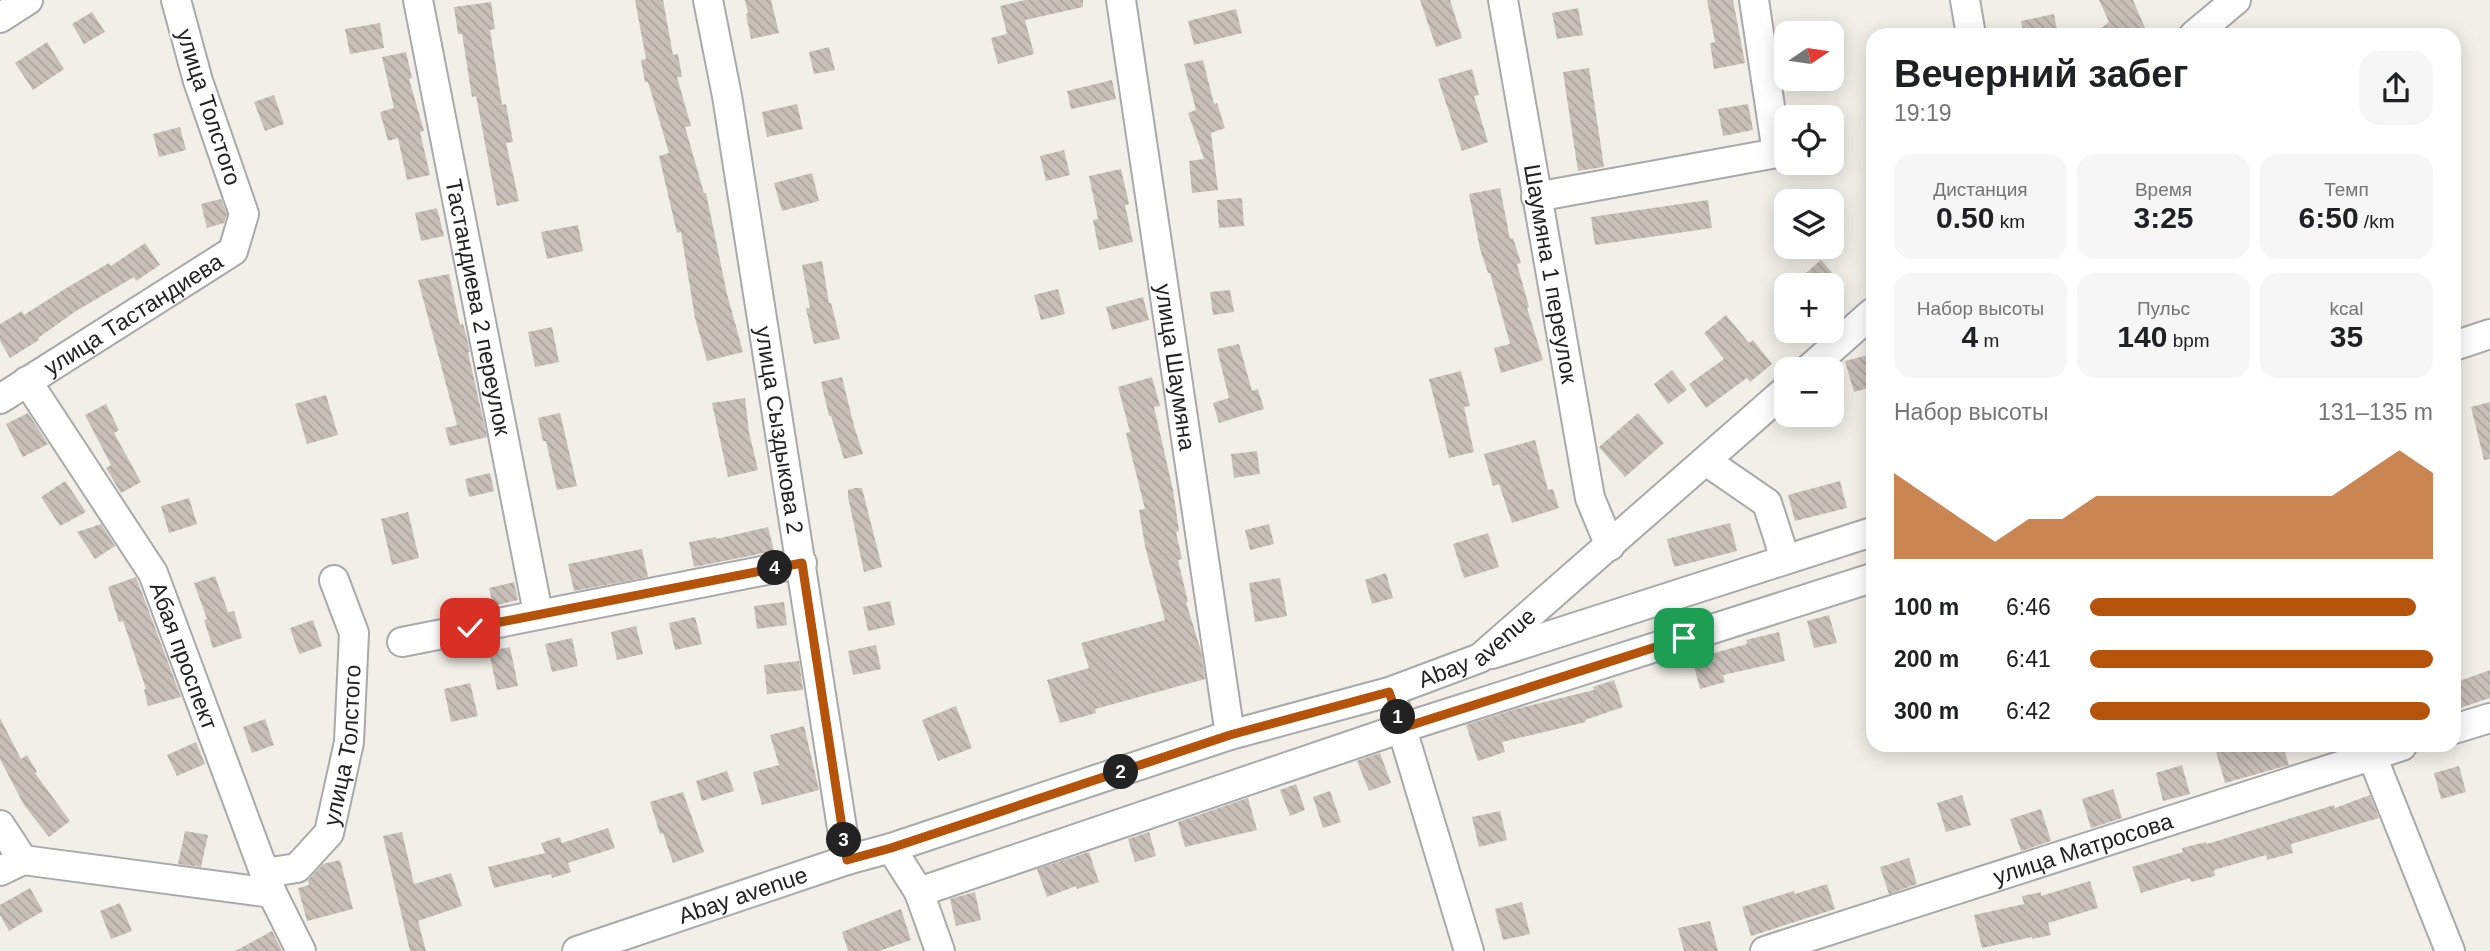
<!DOCTYPE html>
<html lang="ru">
<head>
<meta charset="utf-8">
<style>
  body { margin:0; font-family:Arial,sans-serif; background:#f6f6f6; color:#202124; height:100vh; display:flex; flex-direction:column; font-size:26px; white-space:nowrap }
  * { box-sizing:border-box; margin:0 }
  p { font-size:23px; color:#757577 }
  .icon { flex:none; width:38px; height:38px; fill:none; stroke:currentColor; stroke-width:2; stroke-linecap:round; stroke-linejoin:round }
  .map { position:relative; flex:1; overflow:hidden }
  .side { position:absolute; left:1866px; top:28px; width:595px; height:724px; display:flex; flex-direction:column; background:#fff; border-radius:21px; box-shadow:0 4px 18px #0003 }
  .side>* { flex:none }
  .needle { width:46px; rotate:77deg }
  .fabs { position:absolute; left:1774px; top:21px; display:grid; gap:14px }
  .fabs a { display:grid; place-items:center; width:70px; height:70px; border-radius:14px; background:#fff; box-shadow:0 4px 18px #0003; font-size:35px }
  .pin { position:absolute; display:grid; place-items:center; width:60px; height:60px; color:#fff; margin:-30px; border-radius:14px; box-shadow:0 4px 10px #0006 }
  .km { position:absolute; width:35px; height:35px; margin:-18px; border-radius:50%; background:#222; color:#fff; font-size:19px; line-height:35px; text-align:center }
  .round { display:grid; place-items:center; flex:none; width:74px; height:74px; border-radius:21px; background:#f6f6f6 }
  .head { display:flex; align-items:center; justify-content:space-between; height:119px; padding:0 28px }
  h1 { font-size:38px; font-weight:700; line-height:52px }
  .figures { display:grid; grid-template-columns:repeat(3,1fr); gap:10px; height:119px; padding:7px 28px }
  .figures div { display:grid; align-content:center; border-radius:18px; background:#f6f6f6; text-align:center }
  .figures b { font-size:30px; font-weight:700 }
  .figures small { font-size:19px; font-weight:400 }
  .figures p { font-size:19px }
  .chart { height:196px; padding:14px 28px }
  .chart p { display:flex; justify-content:space-between }
  .chart svg { width:100%; height:126px; margin-top:7px; fill:#b45309; opacity:.7 }
  ul { padding:0 28px; list-style:none; font-size:23px }
  li { display:grid; grid-template-columns:112px 84px 1fr; align-items:center; height:52px }
  li i { height:18px; border-radius:9px; background:#b45309 }
  .map>svg:first-child { display:block }
  .building { fill:url(#building-back-hatch) }
  .lines { fill:none; stroke-linecap:round; stroke-linejoin:round }
  .minor-casing { stroke:#a9a9a9; stroke-width:32 }
  .minor { stroke:#fff; stroke-width:28 }
  .route-casing { stroke:#fff; stroke-width:14 }
  .route { stroke:#b45309; stroke-width:9 }
  .labels { text-anchor:middle; dominant-baseline:central; stroke-width:5; stroke-linejoin:round; paint-order:stroke }
  .street-label { font-size:23px; fill:#222; stroke:#fff }
</style>
</head>
<body>
<div class="map">
<svg width="2490" height="951" viewBox="0 0 2490 951">
  <defs>
    <pattern id="building-back-hatch" width="6" height="6" patternUnits="userSpaceOnUse" patternTransform="scale(1.75)"><rect width="6" height="6" fill="#c7bfb8"/><path d="M-1 5l2 2M0 0l6 6M5-1l2 2" fill="none" stroke="#aba49e"/></pattern>
  </defs>
  <rect width="100%" height="100%" fill="#f2efe9"/>
  <g class="building">
    <polygon points="635,0 663,0 673,55 678,54 682,77 677,77 691,126 685,127 704,193 706,193 727,294 743,352 707,361 695,318 681,232 677,233 659,156 669,153 648,82 645,82 641,60 646,59"/>
    <polygon points="745,0 771,0 779,33 751,39 746,14 748,13"/>
    <polygon points="1025,0 1083,0 1083,7 1025,20 1034,54 998,64 991,38 1007,34 1000,6"/>
    <polygon points="1420,0 1450,0 1462,38 1436,47"/>
    <polygon points="1707,0 1733,0 1745,63 1714,69 1710,43 1715,42"/>
    <polygon points="2099,0 2133,0 2145,28 2131,35 2092,35 2109,22"/>
    <polygon points="491,2 495,29 490,30 502,105 506,104 513,142 506,143 519,201 497,206 476,96 472,97 462,34 458,34 454,7"/>
    <polygon points="1578,8 1583,35 1557,39 1552,13"/>
    <polygon points="1236,9 1242,33 1194,45 1188,21"/>
    <polygon points="92,12 105,32 84,44 72,24"/>
    <polygon points="2054,14 2058,35 2024,35 2021,21"/>
    <polygon points="380,23 384,48 350,54 345,29"/>
    <polygon points="47,42 64,69 33,90 15,63"/>
    <polygon points="829,47 835,70 814,74 809,52"/>
    <polygon points="406,52 412,78 409,79 424,131 420,132 430,175 407,180 398,138 388,141 380,112 394,108 382,57"/>
    <polygon points="1203,60 1214,104 1217,103 1225,128 1211,133 1218,190 1192,193 1189,161 1204,159 1188,113 1196,110 1184,64"/>
    <polygon points="1589,68 1604,167 1578,171 1563,72"/>
    <polygon points="1472,69 1479,95 1474,96 1488,142 1462,151 1438,79"/>
    <polygon points="1112,80 1116,99 1071,109 1067,91"/>
    <polygon points="274,95 284,124 265,131 254,102"/>
    <polygon points="797,104 803,129 767,137 762,112"/>
    <polygon points="1748,104 1753,130 1723,136 1718,109"/>
    <polygon points="180,127 186,150 159,157 153,134"/>
    <polygon points="1064,150 1070,175 1046,181 1040,156"/>
    <polygon points="1121,169 1129,204 1125,205 1133,242 1099,250 1093,220 1098,219 1089,176"/>
    <polygon points="812,173 819,201 782,211 774,183"/>
    <polygon points="1500,188 1510,239 1513,238 1521,263 1517,264 1529,307 1527,308 1543,360 1501,373 1494,348 1510,344 1490,273 1488,273 1480,249 1469,194"/>
    <polygon points="1242,198 1244,226 1219,228 1217,200"/>
    <polygon points="221,199 227,214 224,223 207,228 201,204"/>
    <polygon points="1708,200 1712,228 1595,245 1591,217"/>
    <polygon points="437,208 444,236 421,241 415,213"/>
    <polygon points="578,225 583,251 547,259 541,232"/>
    <polygon points="145,243 160,265 136,281 134,277 76,311 38,338 39,340 10,358 0,341 0,324 22,311 24,315 63,290 109,263 111,266"/>
    <polygon points="1821,260 1843,285 1792,285"/>
    <polygon points="822,261 829,303 831,303 840,339 814,344 806,308 810,308 802,265"/>
    <polygon points="449,274 460,325 463,324 468,342 470,352 468,352 487,437 450,446 445,428 457,425 418,280"/>
    <polygon points="1058,289 1065,314 1041,320 1034,295"/>
    <polygon points="1230,290 1234,312 1213,315 1210,292"/>
    <polygon points="1143,297 1149,320 1112,330 1106,307"/>
    <polygon points="1726,315 1749,343 1753,340 1772,364 1750,382 1747,378 1706,408 1689,384 1724,359 1704,333"/>
    <polygon points="552,327 559,362 535,367 528,332"/>
    <polygon points="1239,344 1252,391 1258,389 1264,409 1219,423 1213,403 1229,398 1217,349"/>
    <polygon points="1872,354 1872,387 1854,392 1845,361"/>
    <polygon points="1672,370 1687,390 1668,404 1654,384"/>
    <polygon points="1461,371 1470,406 1464,407 1474,452 1449,458 1429,379"/>
    <polygon points="842,377 854,426 863,454 844,459 831,416 829,416 821,382"/>
    <polygon points="1152,377 1160,406 1154,407 1173,490 1179,531 1176,532 1182,559 1178,560 1188,602 1186,602 1201,651 1205,679 1095,709 1096,713 1060,723 1047,680 1089,668 1081,643 1165,620 1145,546 1139,510 1145,509 1126,433 1130,432 1118,387"/>
    <polygon points="326,395 338,435 307,444 295,404"/>
    <polygon points="745,398 749,432 758,470 728,477 712,403"/>
    <polygon points="2490,402 2490,459 2484,460 2471,407"/>
    <polygon points="106,404 119,430 114,433 141,482 121,493 106,468 111,465 85,415"/>
    <polygon points="28,413 48,444 23,457 6,424"/>
    <polygon points="560,413 577,486 557,490 546,441 543,441 538,418"/>
    <polygon points="1638,413 1664,443 1625,477 1599,447"/>
    <polygon points="1535,440 1548,490 1553,489 1559,508 1512,523 1499,484 1493,486 1484,454"/>
    <polygon points="1257,451 1260,474 1234,478 1231,454"/>
    <polygon points="490,473 494,491 469,497 465,479"/>
    <polygon points="65,481 86,512 60,526 41,497"/>
    <polygon points="1840,481 1847,508 1795,521 1788,495"/>
    <polygon points="855,488 862,488 882,567 864,572 848,497 848,490"/>
    <polygon points="189,498 197,524 169,533 161,506"/>
    <polygon points="408,512 419,558 392,565 381,519"/>
    <polygon points="1730,523 1737,551 1674,567 1667,539"/>
    <polygon points="101,524 115,546 95,559 77,532"/>
    <polygon points="1269,524 1274,544 1250,550 1245,530"/>
    <polygon points="768,527 774,551 694,567 689,542 716,537 716,539"/>
    <polygon points="1488,533 1499,567 1464,578 1453,544"/>
    <polygon points="642,549 648,577 574,591 568,564"/>
    <polygon points="1386,573 1393,598 1372,604 1365,580"/>
    <polygon points="215,576 228,612 234,611 242,638 213,648 204,620 207,619 194,583"/>
    <polygon points="136,577 181,697 148,706 144,689 146,689 123,621 119,622 108,587"/>
    <polygon points="1280,578 1287,616 1255,622 1249,583"/>
    <polygon points="514,582 518,600 493,606 489,588"/>
    <polygon points="890,601 895,625 868,631 863,607"/>
    <polygon points="784,602 787,625 757,629 754,606"/>
    <polygon points="1829,615 1837,643 1814,648 1807,621"/>
    <polygon points="695,617 702,644 675,650 669,623"/>
    <polygon points="313,620 322,646 299,654 290,628"/>
    <polygon points="636,626 643,654 617,660 611,632"/>
    <polygon points="1779,632 1785,661 1723,675 1725,682 1700,689 1692,659 1747,644 1746,640"/>
    <polygon points="572,638 578,666 552,672 545,644"/>
    <polygon points="876,645 881,669 853,675 848,651"/>
    <polygon points="510,647 518,686 497,690 489,651"/>
    <polygon points="799,661 803,690 767,694 764,665"/>
    <polygon points="2490,670 2490,698 2454,710 2454,683"/>
    <polygon points="1614,680 1623,707 1585,720 1586,722 1502,742 1505,752 1478,761 1466,725 1516,709 1594,690 1593,687"/>
    <polygon points="470,683 478,716 451,722 444,689"/>
    <polygon points="956,706 972,748 938,761 922,720"/>
    <polygon points="0,718 21,759 27,755 37,772 35,773 70,821 49,837 24,805 0,759"/>
    <polygon points="265,719 274,745 252,753 243,727"/>
    <polygon points="804,726 819,790 762,805 753,772 779,765 770,735"/>
    <polygon points="196,742 205,764 177,776 167,755"/>
    <polygon points="2242,746 2283,746 2289,765 2225,783 2216,752"/>
    <polygon points="1380,753 1391,783 1369,791 1357,761"/>
    <polygon points="2182,765 2190,794 2163,801 2156,773"/>
    <polygon points="2459,766 2466,792 2441,799 2434,773"/>
    <polygon points="727,771 734,791 702,801 696,781"/>
    <polygon points="1296,784 1305,810 1290,816 1280,790"/>
    <polygon points="2113,789 2122,818 2091,828 2082,799"/>
    <polygon points="1330,791 1341,822 1323,828 1313,797"/>
    <polygon points="683,792 704,852 673,863 663,833 660,834 650,802"/>
    <polygon points="1962,795 1971,825 1946,832 1937,803"/>
    <polygon points="2370,795 2379,818 2291,844 2293,853 2267,860 2266,855 2214,870 2215,876 2191,882 2190,878 2141,893 2132,867 2183,852 2182,848 2206,842 2207,844 2334,805 2335,808"/>
    <polygon points="1248,798 1257,830 1185,847 1178,822"/>
    <polygon points="2041,809 2051,841 2021,851 2010,819"/>
    <polygon points="1500,811 1507,840 1479,847 1472,817"/>
    <polygon points="608,828 615,848 568,863 571,872 552,878 551,874 494,888 488,867 545,853 541,843 560,837 562,843"/>
    <polygon points="185,831 208,835 201,867 178,864"/>
    <polygon points="402,832 414,884 451,873 462,906 418,921 426,951 410,951 383,836"/>
    <polygon points="1149,832 1156,856 1135,862 1128,839"/>
    <polygon points="1089,852 1099,882 1077,889 1076,886 1047,897 1037,869"/>
    <polygon points="1909,858 1917,884 1889,894 1880,867"/>
    <polygon points="340,860 353,909 307,921 298,888 309,885 308,880 323,864"/>
    <polygon points="2090,881 2098,908 2048,923 2051,935 2032,939 2032,937 1982,948 1974,915 2024,904 2022,896 2041,892 2041,896"/>
    <polygon points="1827,884 1835,909 1751,936 1742,907 1794,891 1795,894"/>
    <polygon points="30,888 43,911 9,931 0,915 0,905"/>
    <polygon points="975,892 981,920 956,926 950,899"/>
    <polygon points="1522,902 1530,934 1503,940 1495,909"/>
    <polygon points="120,903 132,931 111,939 100,911"/>
    <polygon points="901,909 911,940 879,951 848,951 842,932"/>
    <polygon points="1710,921 1718,951 1684,951 1678,928"/>
    <polygon points="272,931 282,951 235,951"/>
  </g>
  <g class="lines">
    <defs>
      <g id="minor">
        <path id="s1" d="M418,0L538,613"/>
        <path id="s2" d="M708,0L727,96L847,860"/>
        <path id="s3" d="M1121,0L1230,735"/>
        <path id="s4" d="M1503,0L1590,498L1610,546"/>
        <polyline points="1965,0 1971,35"/>
        <polyline points="0,18 28,0"/>
        <polyline points="2194,35 2236,0"/>
        <polyline points="1536,197 1777,153 1754,0"/>
        <polyline points="2454,346 2490,334"/>
        <polyline points="1809,369 1872,313"/>
        <path id="s5" d="M27,381L153,573L272,893L301,951"/>
        <path id="s6" d="M0,399L233,251L244,214L198,81L176,0"/>
        <polyline points="1706,461 1767,503 1780,543 1783,560"/>
        <polyline points="402,642 802,563"/>
        <polyline points="1492,654 1872,532"/>
        <polyline points="1396,709 1469,951"/>
        <polyline points="2454,729 2490,718"/>
        <polyline points="2368,746 2450,951"/>
        <polyline points="0,825 23,860"/>
        <polyline points="891,848 919,892 940,951"/>
        <polyline points="0,871 23,860 272,893"/>
        <path id="s7" d="M264,873L297,868L329,833L349,742L354,633L334,580"/>
        <polyline points="919,892 1402,728 1872,578"/>
        <path id="s8" d="M577,951L847,860L891,848L1230,735L1389,692L1480,658L1787,389"/>
        <path id="s9" d="M1765,951L2402,746"/>
      </g>
    </defs>
    <use href="#minor" class="minor-casing"/>
    <use href="#minor" class="minor"/>
  </g>
  <g class="lines">
    <defs>
      <polyline id="route" points="470,628 802,563 847,860 891,848 1230,735 1389,692 1402,728 1684,638"/>
    </defs>
    <use href="#route" class="route-casing"/>
    <use href="#route" class="route"/>
  </g>
  <g class="labels">
    <g class="street-label">
      <text transform="translate(209 107) rotate(72)">улица Толстого</text>
      <text stroke="none"><textPath href="#s4" startOffset="278">Шаумяна 1 переулок</textPath></text>
      <text stroke="none"><textPath href="#s1" startOffset="313">Тастандиева 2 переулок</textPath></text>
      <text stroke="none"><textPath href="#s6" startOffset="158">улица Тастандиева</textPath></text>
      <text stroke="none"><textPath href="#s3" startOffset="371">улица Шаумяна</textPath></text>
      <text stroke="none"><textPath href="#s2" startOffset="436">улица Сыздыкова 2</textPath></text>
      <text stroke="none"><textPath href="#s8" startOffset="952">Abay avenue</textPath></text>
      <text stroke="none"><textPath href="#s5" startOffset="318">Абая проспект</textPath></text>
      <text stroke="none"><textPath href="#s7" startOffset="170">улица Толстого</textPath></text>
      <text stroke="none"><textPath href="#s9" startOffset="334">улица Матросова</textPath></text>
      <text stroke="none"><textPath href="#s8" startOffset="175">Abay avenue</textPath></text>
    </g>
  </g>
</svg>
<div class="fabs">
<a><svg class="needle" viewBox="-14 -14 28 28"><path d="M0-13l5 13h-10z" fill="#e53935"/><path d="M0 13l5-13h-10z" fill="#757577"/></svg></a>
<a><svg class="icon" aria-label="locate" viewBox="0 0 24 24"><circle cx="12" cy="12" r="6"/><path d="M12 2v4M12 18v4M2 12h4M18 12h4"/></svg></a>
<a><svg class="icon" aria-label="layers" viewBox="0 0 24 24"><path d="M12 4l9 5-9 5-9-5zM3 14l9 5 9-5"/></svg></a>
<a>+</a>
<a>−</a>
</div>
<div class="pin" style="left:1684px;top:638px;background:#1e9e55"><svg class="icon" aria-label="arrive" viewBox="0 0 24 24"><path d="M6 21V4h12l-3 4 3 4H6"/></svg></div>
<div class="pin" style="left:470px;top:628px;background:#d93025"><svg class="icon" aria-label="check" viewBox="0 0 24 24"><path d="M5 12l5 5 9-10"/></svg></div>
<b class="km" style="left:1398px;top:717px">1</b>
<b class="km" style="left:1121px;top:772px">2</b>
<b class="km" style="left:844px;top:840px">3</b>
<b class="km" style="left:775px;top:568px">4</b>
<section class="side">
<div class="head"><div><h1>Вечерний забег</h1><p>19:19</p></div><a class="round"><svg class="icon" aria-label="share" viewBox="0 0 24 24"><path d="M12 15V3M7 8l5-5 5 5M5 13v7h14v-7"/></svg></a></div>
<div class="figures">
<div><p>Дистанция</p><b>0.50<small> km</small></b></div>
<div><p>Время</p><b>3:25</b></div>
<div><p>Темп</p><b>6:50<small> /km</small></b></div>
</div>
<div class="figures">
<div><p>Набор высоты</p><b>4<small> m</small></b></div>
<div><p>Пульс</p><b>140<small> bpm</small></b></div>
<div><p>kcal</p><b>35</b></div>
</div>
<div class="chart"><p><span>Набор высоты</span>131–135 m</p>
<svg viewBox="0 0 160 44" preserveAspectRatio="none"><path d="M0 44V14L10 22L20 30L30 38L40 30L50 30L60 22L70 22L80 22L90 22L100 22L110 22L120 22L130 22L140 14L150 6L160 14V44z"/></svg>
</div>
<ul>
<li><b>100 m</b>6:46<i style="width:95%"></i></li>
<li><b>200 m</b>6:41<i style="width:100%"></i></li>
<li><b>300 m</b>6:42<i style="width:99%"></i></li>
</ul>
</section>
</div>
</body>
</html>
